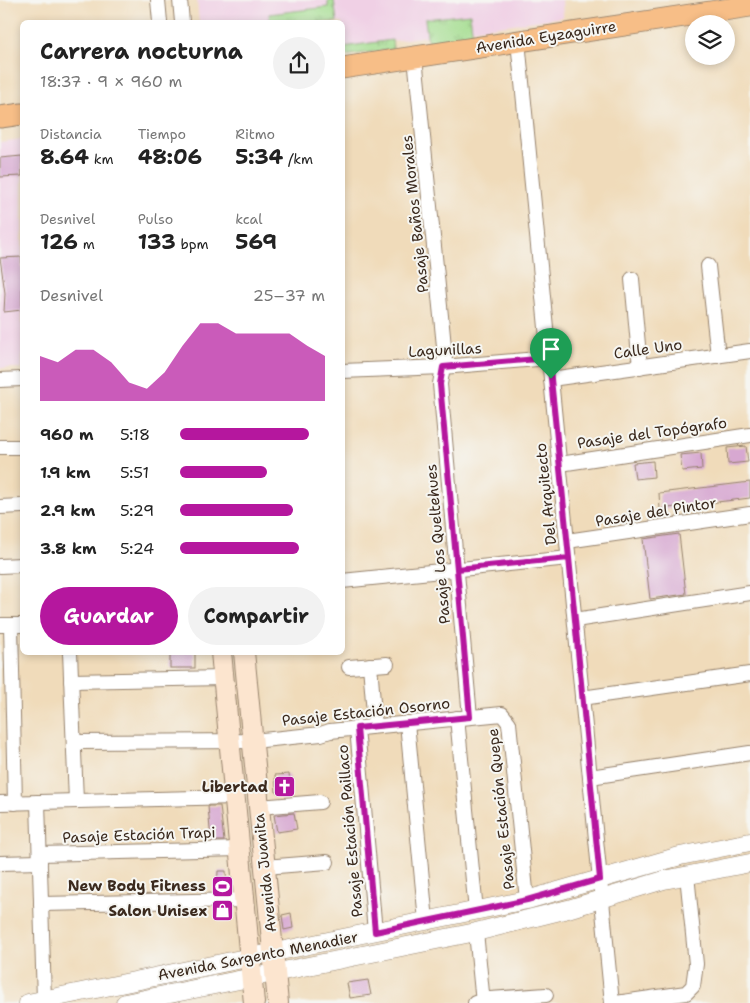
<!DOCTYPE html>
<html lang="es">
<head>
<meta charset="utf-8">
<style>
  body { margin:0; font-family:"Shantell Sans",sans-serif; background:#f2f2f2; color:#222; height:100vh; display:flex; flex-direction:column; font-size:19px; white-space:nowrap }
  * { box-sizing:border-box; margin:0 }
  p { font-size:16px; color:#767676 }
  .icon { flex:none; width:28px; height:28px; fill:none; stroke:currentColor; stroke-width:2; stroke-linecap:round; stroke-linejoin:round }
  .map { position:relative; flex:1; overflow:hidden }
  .side { position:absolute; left:20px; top:20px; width:325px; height:635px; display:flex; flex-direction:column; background:#fff; border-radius:8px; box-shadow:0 2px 8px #0003 }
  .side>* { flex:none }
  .buttons { position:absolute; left:685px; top:15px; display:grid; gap:10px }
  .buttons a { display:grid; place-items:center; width:50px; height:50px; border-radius:50%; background:#fff; box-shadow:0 2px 8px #0003; font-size:25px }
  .pin { position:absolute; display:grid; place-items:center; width:42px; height:42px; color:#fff; margin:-51px -21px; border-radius:50% 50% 50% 0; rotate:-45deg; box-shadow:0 0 5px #0007 }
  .pin .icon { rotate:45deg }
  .round { display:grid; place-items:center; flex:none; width:52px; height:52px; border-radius:26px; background:#f2f2f2 }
  .overview { display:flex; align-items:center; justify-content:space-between; height:85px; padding:0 20px }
  h1 { font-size:22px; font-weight:700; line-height:38px }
  .figures { display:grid; grid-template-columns:repeat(3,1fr); gap:8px; height:85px; padding:5px 20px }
  .figures div { display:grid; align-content:center }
  .figures b { font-size:21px; font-weight:700 }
  .figures small { font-size:14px; font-weight:400 }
  .figures p { font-size:14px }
  .chart { height:140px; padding:10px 20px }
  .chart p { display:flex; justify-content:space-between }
  .chart svg { width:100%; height:90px; margin-top:5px; fill:#b5179e; opacity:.7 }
  .cta { display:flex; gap:10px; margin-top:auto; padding:10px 20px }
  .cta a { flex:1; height:58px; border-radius:30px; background:#b5179e; color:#fff; font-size:20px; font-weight:700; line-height:58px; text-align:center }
  .cta a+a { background:#f2f2f2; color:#222 }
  ul { padding:0 20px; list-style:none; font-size:16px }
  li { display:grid; grid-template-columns:80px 60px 1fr; align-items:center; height:38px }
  li i { height:12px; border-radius:6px; background:#b5179e }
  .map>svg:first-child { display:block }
  .built { fill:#f0d0e5 }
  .grass { fill:url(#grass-tufts); stroke:#708457 }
  .building { fill:#d7a8d1 }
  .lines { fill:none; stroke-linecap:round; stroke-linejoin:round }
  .minor-casing { stroke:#96826c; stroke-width:16 }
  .tertiary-casing { stroke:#96826c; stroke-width:19 }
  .secondary-casing { stroke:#96826c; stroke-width:22 }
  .primary-casing { stroke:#96826c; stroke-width:23 }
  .minor { stroke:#fff; stroke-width:14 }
  .tertiary { stroke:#fff; stroke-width:18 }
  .secondary { stroke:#fce5cf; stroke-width:20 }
  .primary { stroke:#f7be87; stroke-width:21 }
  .route-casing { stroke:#fff; stroke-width:10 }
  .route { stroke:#b5179e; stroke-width:6 }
  .labels { text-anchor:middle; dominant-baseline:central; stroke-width:4; stroke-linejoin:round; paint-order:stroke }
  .street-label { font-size:15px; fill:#3b2a1e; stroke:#f6f6f2 }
  .poi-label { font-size:15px; font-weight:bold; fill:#3b2a1e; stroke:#f6f6f2; text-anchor:end }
</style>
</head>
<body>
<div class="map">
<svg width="750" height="1003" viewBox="0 0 750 1003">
  <defs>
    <pattern id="grass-tufts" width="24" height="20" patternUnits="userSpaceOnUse" patternTransform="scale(1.25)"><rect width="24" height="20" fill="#a4dd90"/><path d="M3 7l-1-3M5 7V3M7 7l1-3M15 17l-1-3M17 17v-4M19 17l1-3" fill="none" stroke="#8ebe7c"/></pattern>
  </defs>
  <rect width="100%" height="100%" fill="#f6f6f2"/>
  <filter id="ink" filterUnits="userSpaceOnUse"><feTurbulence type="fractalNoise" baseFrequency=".02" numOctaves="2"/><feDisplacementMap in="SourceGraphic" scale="10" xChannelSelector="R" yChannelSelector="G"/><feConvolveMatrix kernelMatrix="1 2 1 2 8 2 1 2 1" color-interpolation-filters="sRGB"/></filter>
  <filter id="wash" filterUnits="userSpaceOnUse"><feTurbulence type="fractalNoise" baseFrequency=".0096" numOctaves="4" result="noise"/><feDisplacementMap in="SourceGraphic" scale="20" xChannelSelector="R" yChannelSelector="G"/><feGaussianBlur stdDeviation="1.12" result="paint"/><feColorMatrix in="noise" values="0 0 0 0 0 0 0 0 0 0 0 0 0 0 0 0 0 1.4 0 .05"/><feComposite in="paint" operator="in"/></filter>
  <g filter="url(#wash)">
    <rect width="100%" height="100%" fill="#f0dbba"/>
    <g class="built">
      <polygon points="197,0 562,0 563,17 343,48 342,22 199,22"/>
      <polygon points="22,139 22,368 0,368 0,142"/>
    </g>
    <g class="grass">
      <polygon points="328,0 334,0 337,22 270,22 269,14 328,7"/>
      <polygon points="470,14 473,38 428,43 425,19"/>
      <polygon points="392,40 393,49 343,56 343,47"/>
    </g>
    <g id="blocks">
      <g class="building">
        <polygon points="22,156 22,176 0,177 0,158"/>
        <polygon points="22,257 22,310 4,312 5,293 0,258"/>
        <polygon points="746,446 748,462 728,464 727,448"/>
        <polygon points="701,453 702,469 682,471 680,455"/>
        <polygon points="653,461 654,477 635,479 633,463"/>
        <polygon points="750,482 750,498 660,509 659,493"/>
        <polygon points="679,534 686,594 650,599 643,539"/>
        <rect x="170" y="652" width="25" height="16"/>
        <polygon points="289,774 291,791 276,792 275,775"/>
        <polygon points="208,806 220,806 224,841 211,841"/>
        <polygon points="294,813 297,829 277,832 274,815"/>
        <polygon points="218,871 226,871 227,892 217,892"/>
        <polygon points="291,913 293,928 284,930 282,915"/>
        <polygon points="368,980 371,995 350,998 347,983"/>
      </g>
    </g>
  </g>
  <g filter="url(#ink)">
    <use href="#blocks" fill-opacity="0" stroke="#96826c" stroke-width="1"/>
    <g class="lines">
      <defs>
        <g id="minor">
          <polyline points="158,0 160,22"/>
          <polyline points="180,0 182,22"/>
          <polyline points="518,41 612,1003"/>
          <polyline points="415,57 445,356 440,384 470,717"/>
          <polyline points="708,266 718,356"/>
          <polyline points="632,279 640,367"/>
          <polyline points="342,371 443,367 549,358"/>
          <polyline points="551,379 750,351"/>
          <polyline points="0,380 22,379"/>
          <polyline points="0,447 22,447"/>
          <polyline points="560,464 750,435"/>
          <polyline points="0,507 22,506"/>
          <polyline points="567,541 750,514"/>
          <polyline points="0,566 22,565"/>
          <polyline points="342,581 569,558"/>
          <polyline points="575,620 750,593"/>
          <polyline points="0,625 22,625"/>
          <polyline points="11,625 15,803"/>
          <polyline points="70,652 76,801"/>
          <polyline points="370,665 375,726"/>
          <polyline points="349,667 387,664"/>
          <polyline points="71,681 224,678"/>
          <polyline points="582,698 750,674"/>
          <polyline points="457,718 476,911"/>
          <polyline points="407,723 426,921"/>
          <polyline points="357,728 375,932"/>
          <polyline points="74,742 253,741 321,734 330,731 502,714 509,723 527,900"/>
          <polyline points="590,777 750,753"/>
          <polyline points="38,802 44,1000"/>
          <polyline points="0,803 235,797"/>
          <polyline points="259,807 320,802"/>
          <polyline points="40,854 240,849"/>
          <polyline points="0,863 40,862"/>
          <polyline points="265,867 327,862"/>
          <polyline points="41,904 244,900"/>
          <polyline points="476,932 483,1003"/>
          <polyline points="475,1003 490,999 546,995"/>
          <polyline points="616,1003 686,993 693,986 696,964 687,875"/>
        </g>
        <g id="tertiary">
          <polyline points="28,1003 527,900 680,856 750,842"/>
          <polyline points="125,1003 476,932 568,909 664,880 750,863"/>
        </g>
        <g id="secondary">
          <polyline points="221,652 254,1003"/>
          <polyline points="244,652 278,1003"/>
        </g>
        <g id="primary">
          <polyline points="342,68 750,6"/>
          <polyline points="0,117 22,114"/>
        </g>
      </defs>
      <use href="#minor" class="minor-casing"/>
      <use href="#tertiary" class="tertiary-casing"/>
      <use href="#secondary" class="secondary-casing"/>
      <use href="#primary" class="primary-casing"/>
      <use href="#minor" class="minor"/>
      <use href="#tertiary" class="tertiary"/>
      <use href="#secondary" class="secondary"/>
      <use href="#primary" class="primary"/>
    </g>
  </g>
  <g class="lines" filter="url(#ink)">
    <defs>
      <polyline id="route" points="551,379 569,558 457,569 470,717 357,728 375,932 527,900 600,879 569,558 457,569 440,384 443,367 549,358 551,379"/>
    </defs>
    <use href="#route" class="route-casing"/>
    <use href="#route" class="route"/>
  </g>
  <defs>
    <symbol id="church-square" viewBox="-11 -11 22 22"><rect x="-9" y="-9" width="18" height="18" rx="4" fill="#b5179e" stroke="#f6f6f2"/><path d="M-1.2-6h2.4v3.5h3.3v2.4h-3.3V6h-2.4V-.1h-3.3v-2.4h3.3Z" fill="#fff"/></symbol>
    <symbol id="stadium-square" viewBox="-11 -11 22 22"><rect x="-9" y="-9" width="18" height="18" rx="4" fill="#b5179e" stroke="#f6f6f2"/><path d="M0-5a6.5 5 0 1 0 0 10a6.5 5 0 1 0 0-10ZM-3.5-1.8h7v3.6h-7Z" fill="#fff"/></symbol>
    <symbol id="shop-square" viewBox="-11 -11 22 22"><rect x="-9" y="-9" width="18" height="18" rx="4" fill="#b5179e" stroke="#f6f6f2"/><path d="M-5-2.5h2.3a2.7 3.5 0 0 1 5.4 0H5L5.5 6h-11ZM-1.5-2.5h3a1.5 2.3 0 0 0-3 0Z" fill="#fff"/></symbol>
  </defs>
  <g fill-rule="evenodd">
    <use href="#church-square" x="272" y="774" width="25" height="25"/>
    <use href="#stadium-square" x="210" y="874" width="25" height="25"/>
    <use href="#shop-square" x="210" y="898" width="25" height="25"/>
  </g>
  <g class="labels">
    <g class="street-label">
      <text transform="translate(546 37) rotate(-9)">Avenida Eyzaguirre</text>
      <text transform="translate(415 214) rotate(-96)">Pasaje Baños Morales</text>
      <text transform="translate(648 349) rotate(-8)">Calle Uno</text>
      <text transform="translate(445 350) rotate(-3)">Lagunillas</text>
      <text transform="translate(652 433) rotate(-8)">Pasaje del Topógrafo</text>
      <text transform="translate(546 494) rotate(-96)">Del Arquitecto</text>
      <text transform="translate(656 512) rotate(-9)">Pasaje del Pintor</text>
      <text transform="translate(438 544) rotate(-95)">Pasaje Los Queltehues</text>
      <text transform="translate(366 712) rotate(-6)">Pasaje Estación Osorno</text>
      <text transform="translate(501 809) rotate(-96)">Pasaje Estación Quepe</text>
      <text transform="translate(350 831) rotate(-95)">Pasaje Estación Paillaco</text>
      <text transform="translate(139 835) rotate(-2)">Pasaje Estación Trapi</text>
      <text transform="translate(265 873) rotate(-96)">Avenida Juanita</text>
      <text transform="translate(258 956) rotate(-11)">Avenida Sargento Menadier</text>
    </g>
    <g class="poi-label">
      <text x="268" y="787">Libertad</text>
      <text x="206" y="886">New Body Fitness</text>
      <text x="207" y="911">Salon Unisex</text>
    </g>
  </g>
</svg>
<div class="buttons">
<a><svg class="icon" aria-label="layers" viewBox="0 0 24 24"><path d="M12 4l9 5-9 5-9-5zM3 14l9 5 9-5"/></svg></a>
</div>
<div class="pin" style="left:551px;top:379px;background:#1e9e55"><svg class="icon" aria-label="arrive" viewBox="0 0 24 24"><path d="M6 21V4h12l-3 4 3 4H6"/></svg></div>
<section class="side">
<div class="overview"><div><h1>Carrera nocturna</h1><p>18:37 · 9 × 960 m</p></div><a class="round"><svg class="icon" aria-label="share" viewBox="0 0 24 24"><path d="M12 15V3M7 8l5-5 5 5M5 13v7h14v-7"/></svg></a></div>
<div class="figures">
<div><p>Distancia</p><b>8.64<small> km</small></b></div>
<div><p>Tiempo</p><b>48:06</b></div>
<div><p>Ritmo</p><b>5:34<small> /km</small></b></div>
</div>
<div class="figures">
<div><p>Desnivel</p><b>126<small> m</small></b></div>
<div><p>Pulso</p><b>133<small> bpm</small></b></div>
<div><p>kcal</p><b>569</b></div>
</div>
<div class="chart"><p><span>Desnivel</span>25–37 m</p>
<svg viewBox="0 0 160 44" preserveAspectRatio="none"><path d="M0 44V22L10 25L20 19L30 19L40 25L50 35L60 38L70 30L80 17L90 6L100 6L110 11L120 11L130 11L140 11L150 17L160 22V44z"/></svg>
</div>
<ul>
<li><b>960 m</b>5:18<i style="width:89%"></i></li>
<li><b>1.9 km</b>5:51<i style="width:60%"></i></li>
<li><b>2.9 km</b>5:29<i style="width:78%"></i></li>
<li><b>3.8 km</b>5:24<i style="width:82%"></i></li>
</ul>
<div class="cta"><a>Guardar</a><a>Compartir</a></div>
</section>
</div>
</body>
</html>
